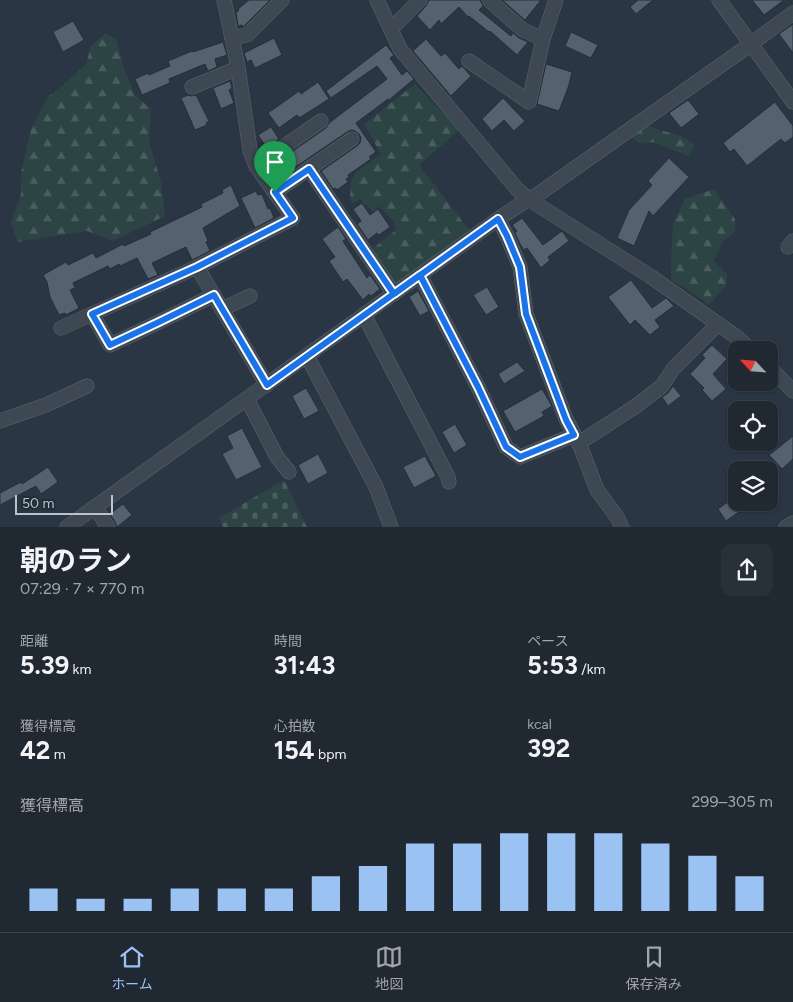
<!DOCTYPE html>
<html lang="ja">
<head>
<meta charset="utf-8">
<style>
  body { margin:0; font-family:Figtree,"Noto Sans JP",sans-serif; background:#28303a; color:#f1f3f6; height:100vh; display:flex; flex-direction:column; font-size:19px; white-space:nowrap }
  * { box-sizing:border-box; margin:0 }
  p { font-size:16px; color:#a2a6ac }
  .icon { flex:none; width:28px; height:28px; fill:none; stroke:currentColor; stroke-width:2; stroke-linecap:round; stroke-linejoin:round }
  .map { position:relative; height:527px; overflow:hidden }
  .panel { display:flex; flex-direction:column; background:#202832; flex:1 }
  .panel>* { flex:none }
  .needle { width:32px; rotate:296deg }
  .fabs { position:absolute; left:728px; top:341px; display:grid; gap:10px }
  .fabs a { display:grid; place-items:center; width:50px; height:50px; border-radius:10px; background:#202832; box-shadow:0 1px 4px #0004,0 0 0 1px #3d444d; font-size:25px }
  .scale { position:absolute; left:15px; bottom:12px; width:98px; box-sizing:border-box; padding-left:5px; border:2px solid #bbc3cc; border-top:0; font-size:14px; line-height:18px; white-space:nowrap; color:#bbc3cc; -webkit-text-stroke:4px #222d38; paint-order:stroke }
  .pin { position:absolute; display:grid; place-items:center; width:42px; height:42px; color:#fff; margin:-51px -21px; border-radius:50% 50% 50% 0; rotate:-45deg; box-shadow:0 0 5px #0007 }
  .pin .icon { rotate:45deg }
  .round { display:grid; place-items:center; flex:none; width:52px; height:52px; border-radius:10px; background:#28303a }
  .head { display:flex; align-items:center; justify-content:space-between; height:85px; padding:0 20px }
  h1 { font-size:28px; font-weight:700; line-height:38px }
  .figures { display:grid; grid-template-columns:repeat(3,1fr); gap:8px; height:85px; padding:5px 20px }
  .figures div { display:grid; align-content:center }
  .figures b { font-size:25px; font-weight:700 }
  .figures small { font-size:14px; font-weight:400 }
  .figures p { font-size:14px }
  .chart { height:140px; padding:10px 20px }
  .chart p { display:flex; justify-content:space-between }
  .chart svg { width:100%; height:90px; margin-top:5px; stroke:#9ac2f2; stroke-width:6 }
  .menu { display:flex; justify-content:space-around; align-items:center; height:70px; border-top:1px solid #3d444d; background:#202832; font-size:14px; color:#a2a6ac }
  .menu a { display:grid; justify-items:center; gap:2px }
  .menu .active { color:#9ac2f2 }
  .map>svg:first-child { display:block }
  .forest { fill:url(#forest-firs) }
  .cemetery { fill:url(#cemetery-stones) }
  .building { fill:#55616f; stroke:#242f3a }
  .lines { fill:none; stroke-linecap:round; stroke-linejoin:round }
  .minor-casing { stroke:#5c6670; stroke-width:15 }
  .minor { stroke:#3e4852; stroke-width:14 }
  .route-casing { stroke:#fff; stroke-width:10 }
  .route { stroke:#1a73e8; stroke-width:6 }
</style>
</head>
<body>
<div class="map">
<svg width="793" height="527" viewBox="0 0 793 527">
  <defs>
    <pattern id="forest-firs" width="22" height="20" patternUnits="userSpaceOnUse" patternTransform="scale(1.25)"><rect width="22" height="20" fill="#2d4445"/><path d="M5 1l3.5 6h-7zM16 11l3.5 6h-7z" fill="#4a5d5f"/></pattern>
    <pattern id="cemetery-stones" width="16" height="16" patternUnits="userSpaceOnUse" patternTransform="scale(1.25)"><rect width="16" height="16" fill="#2d4445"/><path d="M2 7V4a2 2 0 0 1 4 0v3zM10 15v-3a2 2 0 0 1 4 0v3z" fill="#4a5d5f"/></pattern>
  </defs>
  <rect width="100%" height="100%" fill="#2a3643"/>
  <g class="forest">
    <polygon points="105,33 117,40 124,69 135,95 151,109 149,142 161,182 165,216 113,241 87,231 17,242 11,222 21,194 21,173 31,129 48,97 68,81 86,64 91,46"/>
    <polygon points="415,84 459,130 419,165 470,231 394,288 371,250 396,230 393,221 379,206 373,211 360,199 353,204 350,199 351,182 355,173 381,154 364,124"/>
    <path d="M647,125C662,133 682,132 694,145L691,154L688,156L653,142L640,144L633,138L636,131Z"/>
    <path d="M714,189L735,219V232L723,241L714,261L727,274L726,286L709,305C697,295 684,288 671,280V260L673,224L685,199Z"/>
  </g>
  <polygon class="cemetery" points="284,480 307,527 223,527 219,518"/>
  <g class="building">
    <polygon points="249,0 270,0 243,27 242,25 238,26 236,13 239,10 238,9"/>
    <polygon points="429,0 480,0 483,6 479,10 511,36 513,33 519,38 528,42 517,55 490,31 489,32 469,16 468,17 459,7 441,24 439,20 430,30 417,16 426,6"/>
    <polygon points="502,0 541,0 525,20"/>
    <polygon points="638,0 653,0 636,14 630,7"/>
    <polygon points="752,0 784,0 764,15"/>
    <polygon points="73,21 84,40 63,52 53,32"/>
    <polygon points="793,24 793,53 779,34"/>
    <polygon points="571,32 598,45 591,58 565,46"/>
    <polygon points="274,38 282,55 255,68 251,60 247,62 244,53"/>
    <polygon points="426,39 441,56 445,53 459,69 462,66 471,76 451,96 413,51"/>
    <polygon points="223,42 227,55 215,59 217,67 208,71 205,64 169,79 170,83 142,95 135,79 148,73 149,75 170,66 168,61 192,51 193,52"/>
    <polygon points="386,45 394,55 390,58 402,75 407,71 414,79 389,100 388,99 356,123 376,152 369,157 371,159 348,175 349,177 346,179 348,182 337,190 336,188 333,189 321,171 357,146 360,143 361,138 359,134 355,131 351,130 347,132 291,170 289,167 276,176 270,167 326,128 329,123 387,79 377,66 331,98 326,91"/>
    <polygon points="546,64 572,72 568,88 559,111 537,104"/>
    <polygon points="230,81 232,88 229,90 234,103 221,109 213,88"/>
    <polygon points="318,82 329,99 299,118 297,115 279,128 268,113 299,91 301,94"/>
    <polygon points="188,95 191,96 196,95 209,121 206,123 207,125 195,130 181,98"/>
    <polygon points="503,98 525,121 514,131 504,120 492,131 482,119"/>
    <polygon points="688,100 699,114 681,128 669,113"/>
    <polygon points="775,102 793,126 793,137 785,143 781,139 747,166 734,149 730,152 723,143"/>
    <polygon points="271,127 279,139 267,148 258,135"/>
    <polygon points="669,158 689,177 653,216 649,211 634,246 617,238 629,210 652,185 648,181"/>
    <polygon points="231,185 240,206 203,228 208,241 206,242 210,251 192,260 186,247 152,263 158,275 148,279 137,258 120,266 119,264 110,269 108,266 73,283 75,288 70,290 79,308 66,315 65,313 59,315 50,297 47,282 43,275 66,262 68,265 93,253 96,258 123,244 124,246 151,234 150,232 202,207 201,204 223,193 222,190"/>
    <polygon points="256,191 258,195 262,194 268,209 270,208 274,218 255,228 241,198"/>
    <polygon points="362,203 370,215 378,209 390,227 379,235 377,233 368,240 357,224 361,221 353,209"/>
    <polygon points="522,218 543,245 562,231 569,241 548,257 550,260 541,268 527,248 524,250 520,244 515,233 517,231 512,225"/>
    <polygon points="338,227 346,239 343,241 367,278 370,275 380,289 371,296 369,294 363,300 347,279 343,282 329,261 335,257 322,239"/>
    <polygon points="631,280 652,308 666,298 674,306 655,320 660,327 650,335 635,320 630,325 608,297"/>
    <polygon points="487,287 499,307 486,315 473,295"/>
    <polygon points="418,291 429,311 420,316 409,297"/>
    <polygon points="712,345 727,359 713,374 726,389 712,401 702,390 704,388 690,374 705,358 702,355"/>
    <polygon points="517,362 525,371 504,384 498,374"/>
    <polygon points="673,386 681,396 668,406 662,397 668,393"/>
    <polygon points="306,388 319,411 304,419 292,396"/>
    <polygon points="542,389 552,406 542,412 544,416 515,432 503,411"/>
    <polygon points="455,424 467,445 454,453 442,432"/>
    <polygon points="242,428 262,467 236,480 222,454 233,448 227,436"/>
    <polygon points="793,436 793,459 782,469 769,455"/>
    <polygon points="318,454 328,473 308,484 298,465"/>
    <polygon points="425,456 436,476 414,488 403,467"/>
    <polygon points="48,467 58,482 41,494 36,486 0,505 0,493 21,482 22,484"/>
    <polygon points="736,496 736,502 753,502 726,521 718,509"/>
    <polygon points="123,504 132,515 117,527 115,522 110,514"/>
  </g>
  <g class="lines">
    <defs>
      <g id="minor">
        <polyline points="377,0 400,49 517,189 530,200 650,276 738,338 751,350"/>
        <polyline points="489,0 523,30 543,39"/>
        <polyline points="719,0 793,102"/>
        <polyline points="391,29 420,0"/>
        <polyline points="232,38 247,35 282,0"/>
        <polyline points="469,61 529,102 543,39 556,0"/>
        <polyline points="192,87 238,68"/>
        <polyline points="256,166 321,121"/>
        <polyline points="309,169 394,294"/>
        <polyline points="275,192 352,139"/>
        <polyline points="498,219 507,236 520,267 526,314 566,419 581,448 597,490 617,517 622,527"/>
        <polyline points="788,247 793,241"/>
        <polyline points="197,267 267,385"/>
        <polyline points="420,275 478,387 506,447 520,457 574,435"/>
        <polyline points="222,309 250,296"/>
        <polyline points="92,314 110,345 159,322 214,295"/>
        <polyline points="364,315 448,477 449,482"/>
        <polyline points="61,328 197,267 293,218 256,166 250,150 238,67 224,0"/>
        <polyline points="307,356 376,487 391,527"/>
        <polyline points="769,367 793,391"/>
        <polyline points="247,399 277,457 289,472"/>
        <polyline points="0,421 46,405 87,386"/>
        <polyline points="579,443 636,406 662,386 673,369 718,324"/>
        <polyline points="95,507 108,527"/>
        <polyline points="67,527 498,219 524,202 530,200 751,44 793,13"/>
        <polyline points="786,527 793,523"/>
      </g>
    </defs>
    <use href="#minor" class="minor-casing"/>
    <use href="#minor" class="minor"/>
  </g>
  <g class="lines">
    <defs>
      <path id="route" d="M275,192L293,218L197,267L92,314L110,345L159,322L214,295L267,385C318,348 369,312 420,275L478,387L506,447L520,457L574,435L566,420L526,314L520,267L507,236L498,219L394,294L309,169L275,192"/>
    </defs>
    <use href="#route" class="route-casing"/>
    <use href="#route" class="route"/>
  </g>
</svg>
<div class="fabs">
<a><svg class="needle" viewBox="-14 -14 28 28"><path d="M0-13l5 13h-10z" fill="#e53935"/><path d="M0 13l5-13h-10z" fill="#a2a6ac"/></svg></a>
<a><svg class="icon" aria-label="locate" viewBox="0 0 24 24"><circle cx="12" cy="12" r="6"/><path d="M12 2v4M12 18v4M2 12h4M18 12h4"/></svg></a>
<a><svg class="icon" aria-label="layers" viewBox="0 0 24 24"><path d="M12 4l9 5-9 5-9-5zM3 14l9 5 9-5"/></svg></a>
</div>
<div class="scale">50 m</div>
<div class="pin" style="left:275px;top:192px;background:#1e9e55"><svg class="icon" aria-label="arrive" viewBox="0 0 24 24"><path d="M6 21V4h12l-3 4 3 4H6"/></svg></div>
</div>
<section class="panel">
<div class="head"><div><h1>朝のラン</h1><p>07:29 · 7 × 770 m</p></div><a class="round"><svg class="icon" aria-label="share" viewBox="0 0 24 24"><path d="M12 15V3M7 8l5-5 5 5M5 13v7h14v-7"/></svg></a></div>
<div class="figures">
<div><p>距離</p><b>5.39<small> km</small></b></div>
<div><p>時間</p><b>31:43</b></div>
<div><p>ペース</p><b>5:53<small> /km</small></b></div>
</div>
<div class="figures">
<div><p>獲得標高</p><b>42<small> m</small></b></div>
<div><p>心拍数</p><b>154<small> bpm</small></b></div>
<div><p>kcal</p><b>392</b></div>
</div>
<div class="chart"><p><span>獲得標高</span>299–305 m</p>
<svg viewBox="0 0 160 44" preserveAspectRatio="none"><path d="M5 44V33M15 44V38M25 44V38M35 44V33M45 44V33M55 44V33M65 44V27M75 44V22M85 44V11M95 44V11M105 44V6M115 44V6M125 44V6M135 44V11M145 44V17M155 44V27"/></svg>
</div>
</section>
<nav class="menu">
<a class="active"><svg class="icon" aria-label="home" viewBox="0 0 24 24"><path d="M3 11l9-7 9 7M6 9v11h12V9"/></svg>ホーム</a>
<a><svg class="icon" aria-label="map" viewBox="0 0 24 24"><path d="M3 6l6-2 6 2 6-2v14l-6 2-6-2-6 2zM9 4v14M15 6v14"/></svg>地図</a>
<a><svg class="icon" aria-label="saved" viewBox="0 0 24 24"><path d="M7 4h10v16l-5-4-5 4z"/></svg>保存済み</a>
</nav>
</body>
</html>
